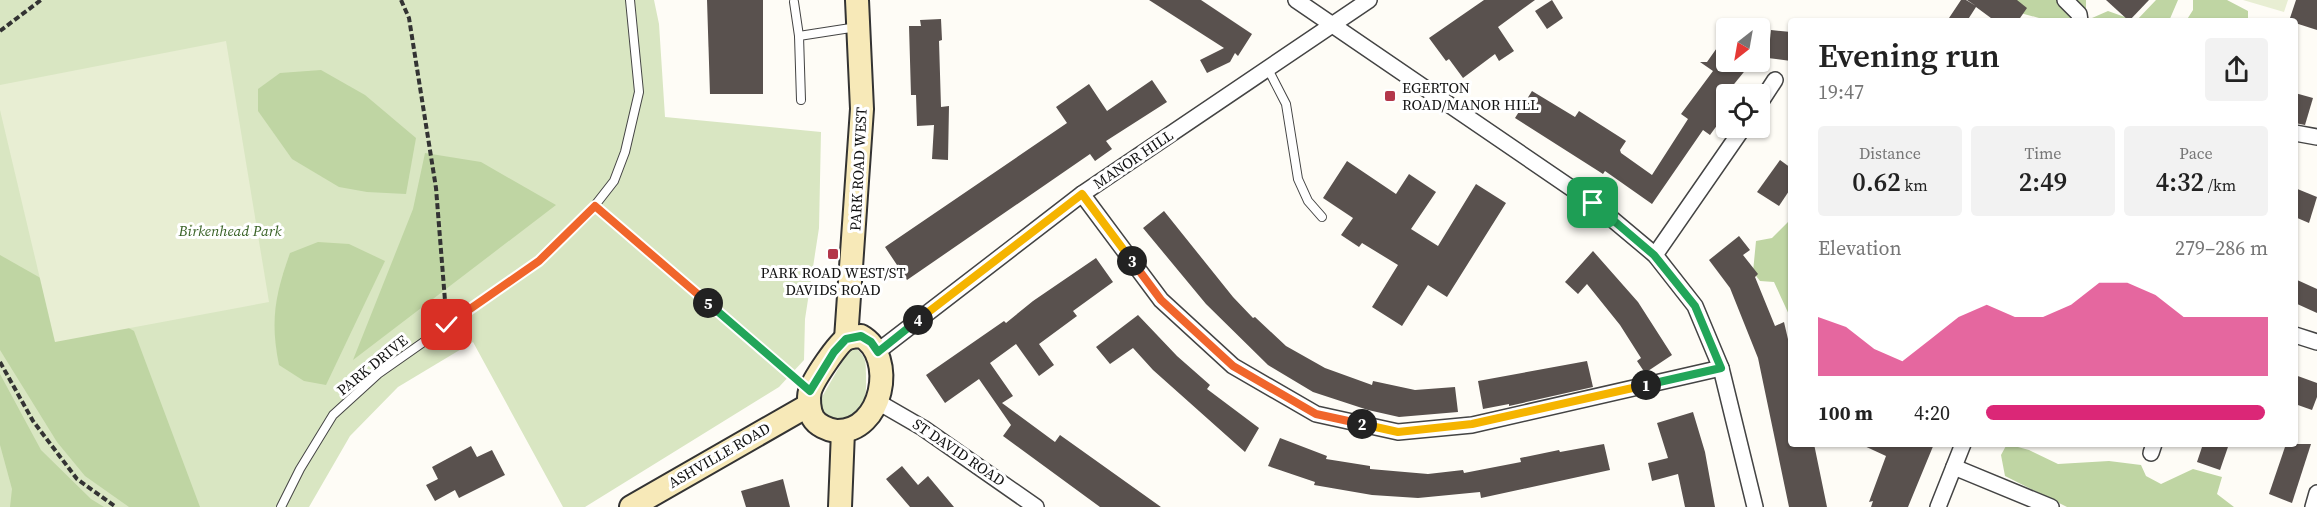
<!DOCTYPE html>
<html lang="en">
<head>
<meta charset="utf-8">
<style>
  body { margin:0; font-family:"Source Serif 4",serif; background:#f2f2f2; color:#222; height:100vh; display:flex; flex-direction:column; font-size:22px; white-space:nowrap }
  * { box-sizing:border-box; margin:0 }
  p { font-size:20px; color:#767676 }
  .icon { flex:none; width:33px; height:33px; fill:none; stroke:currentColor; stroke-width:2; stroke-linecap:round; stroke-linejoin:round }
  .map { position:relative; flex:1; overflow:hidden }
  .details { position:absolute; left:1788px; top:18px; width:510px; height:429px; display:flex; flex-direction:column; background:#fff; border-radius:6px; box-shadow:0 2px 4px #0004 }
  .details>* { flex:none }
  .needle { width:39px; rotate:211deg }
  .tools { position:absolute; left:1716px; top:18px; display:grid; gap:12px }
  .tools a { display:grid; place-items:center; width:54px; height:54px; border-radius:6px; background:#fff; box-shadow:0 2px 4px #0004; font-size:30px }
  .pin { position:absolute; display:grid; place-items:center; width:51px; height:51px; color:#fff; margin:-26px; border-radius:12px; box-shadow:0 3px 9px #0006 }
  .km { position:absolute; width:30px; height:30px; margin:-15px; border-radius:50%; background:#222; color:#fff; font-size:16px; line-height:30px; text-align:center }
  .round { display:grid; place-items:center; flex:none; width:63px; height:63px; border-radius:6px; background:#f2f2f2 }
  .overview { display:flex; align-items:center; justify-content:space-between; height:102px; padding:0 30px }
  h1 { font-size:33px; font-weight:600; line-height:45px }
  .stats { display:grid; grid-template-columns:repeat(3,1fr); gap:9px; height:102px; padding:6px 30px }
  .stats div { display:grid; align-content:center; border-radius:6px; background:#f2f2f2; text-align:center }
  .stats b { font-size:26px; font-weight:600 }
  .stats small { font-size:16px; font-weight:400 }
  .stats p { font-size:16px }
  .chart { height:168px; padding:12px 30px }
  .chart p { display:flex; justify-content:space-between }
  .chart svg { width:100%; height:108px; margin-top:6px; fill:#db2777; opacity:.7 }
  ul { padding:0 30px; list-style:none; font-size:20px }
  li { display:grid; grid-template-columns:96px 72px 1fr; align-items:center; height:45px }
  li i { height:15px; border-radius:8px; background:#db2777 }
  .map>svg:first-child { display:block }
  .green { fill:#d9e6c2 }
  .forest { fill:#bfd5a3 }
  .pitch { fill:#e8eed3 }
  .building { fill:#59514e }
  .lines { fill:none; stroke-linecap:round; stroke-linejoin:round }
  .lane-casing { stroke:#444; stroke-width:10 }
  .street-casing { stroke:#444; stroke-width:18 }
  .secondary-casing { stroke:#333; stroke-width:26 }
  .path { stroke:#333; stroke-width:4; stroke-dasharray:6 3; stroke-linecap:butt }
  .lane { stroke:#fff; stroke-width:8 }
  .street { stroke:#fff; stroke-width:15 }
  .secondary { stroke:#f7e9b8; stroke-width:22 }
  .split-1-casing { stroke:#fff; stroke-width:12 }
  .split-2-casing { stroke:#fff; stroke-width:12 }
  .split-3-casing { stroke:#fff; stroke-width:12 }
  .split-4-casing { stroke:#fff; stroke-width:12 }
  .split-5-casing { stroke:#fff; stroke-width:12 }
  .split-6-casing { stroke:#fff; stroke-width:12 }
  .split-1 { stroke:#22a559; stroke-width:8 }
  .split-2 { stroke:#f5b400; stroke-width:8 }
  .split-3 { stroke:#f0652b; stroke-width:8 }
  .split-4 { stroke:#f5b400; stroke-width:8 }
  .split-5 { stroke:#22a559; stroke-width:8 }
  .split-6 { stroke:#f0652b; stroke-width:8 }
  .poi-dot { fill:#b3374a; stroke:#fff; stroke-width:2 }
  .labels { text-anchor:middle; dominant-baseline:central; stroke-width:6; stroke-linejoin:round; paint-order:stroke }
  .poi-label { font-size:15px; fill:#111; stroke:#fff; text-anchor:start }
  .street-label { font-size:15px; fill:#111; stroke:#fff }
  .park-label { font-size:15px; font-style:italic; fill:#3a6327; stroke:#fff }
</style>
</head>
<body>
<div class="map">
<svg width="2317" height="507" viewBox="0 0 2317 507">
  <rect width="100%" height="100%" fill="#fefcf6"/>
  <g class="green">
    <polygon points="0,0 654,0 659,24 665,117 821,132 819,228 805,319 804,360 779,387 585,507 563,507 473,342 398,387 350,436 309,507 0,507"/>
    <path d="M857,349C866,358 866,361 866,374C866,399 868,406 843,420C829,418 819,415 822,397L849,350Z"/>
  </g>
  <g class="forest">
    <polygon points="2007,0 2086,0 2086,21 2040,21 2039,18 2013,11"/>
    <polygon points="2156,0 2178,0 2169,21 2092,21 2092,18 2108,11 2136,21"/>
    <polygon points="2193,0 2227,0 2248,11 2248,21 2186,21 2193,10"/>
    <polygon points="321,70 365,95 416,138 406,194 367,192 339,187 292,159 258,111 258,89 280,73"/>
    <polygon points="425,153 481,162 556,205 353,360 413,209"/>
    <polygon points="1788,222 1791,223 1791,319 1774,282 1760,281 1753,272 1756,241 1772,238"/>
    <path d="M318,242L349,244L385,261L326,385L304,381L279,365C270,321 275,295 290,253Z"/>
    <polygon points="0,255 134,331 200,507 129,507 85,476 57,442 0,350"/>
    <polygon points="0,374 41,450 91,499 104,507 10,507 12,489 0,445"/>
    <polygon points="2007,444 2029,450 2058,464 2109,461 2141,465 2146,476 2161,484 2193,469 2222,477 2217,494 2234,507 2067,507 2005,476 2001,455"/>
  </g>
  <g class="pitch">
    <polygon points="2243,0 2288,0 2284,12"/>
    <polygon points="226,41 269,302 55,342 0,110 0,85"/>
  </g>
  <g class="building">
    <polygon points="707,0 763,0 763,94 710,94"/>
    <polygon points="1149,0 1201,0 1252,34 1238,56 1235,53 1230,62 1207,73 1200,60 1224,48"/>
    <polygon points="1484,0 1535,0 1498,27 1514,51 1499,61 1495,54 1463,78 1449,59 1446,61 1429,38"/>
    <polygon points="1552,0 1563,18 1547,29 1535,11"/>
    <polygon points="1961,0 1966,0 1976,6 1967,0 2017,0 2027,8 2018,21 1995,21 1976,7 1967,21 1947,21"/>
    <polygon points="2106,0 2149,0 2129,21"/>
    <polygon points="2296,0 2317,0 2317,30 2289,21"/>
    <polygon points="941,19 942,40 939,41 941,107 949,106 948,160 932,159 934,125 917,126 916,95 911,95 909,26 921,26 920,20"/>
    <polygon points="1771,30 1791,32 1791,61 1768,58"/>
    <polygon points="1726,35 1726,62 1752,62 1726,94 1726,113 1710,135 1703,130 1652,204 1605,171 1603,174 1515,118 1532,91 1575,117 1579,111 1626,141 1620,150 1621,153 1652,175 1688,119 1681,114 1713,71 1700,62 1707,62"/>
    <polygon points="1152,80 1167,102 1106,141 1112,149 1095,161 1090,154 907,280 885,247 1067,123 1056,107 1089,84 1107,111"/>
    <polygon points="2295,93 2313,98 2305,125 2295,123"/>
    <polygon points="1780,160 1791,168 1791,188 1779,206 1757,192"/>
    <polygon points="1347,161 1396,194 1409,174 1436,192 1411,229 1438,246 1476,184 1506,203 1447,297 1428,285 1402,326 1372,307 1398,265 1362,243 1359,247 1341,235 1353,218 1323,198"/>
    <polygon points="2295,188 2317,197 2309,223 2295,217"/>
    <polygon points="1164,211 1233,297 1253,318 1255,317 1286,346 1325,368 1372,385 1373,381 1415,390 1455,387 1458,412 1399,417 1368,410 1313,392 1268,365 1206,304 1143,228"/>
    <polygon points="1739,236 1750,250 1743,255 1758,274 1755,277 1775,326 1784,322 1791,352 1791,444 1814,444 1827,507 1789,507 1758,358 1730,288 1709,260"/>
    <polygon points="1593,251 1638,302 1672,355 1645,373 1637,361 1641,358 1620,325 1587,284 1578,294 1565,282"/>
    <polygon points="1096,258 1113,282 1073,311 1077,316 1039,344 1054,365 1039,376 1016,344 990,363 1013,396 1002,403 1055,442 1060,435 1161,507 1100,507 1003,436 1011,425 979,379 945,403 926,375 1004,321 1006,323 1033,301"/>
    <polygon points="2295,279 2317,289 2317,313 2295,303"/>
    <polygon points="1138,315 1177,356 1210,385 1207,389 1259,428 1245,452 1153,370 1133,348 1110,364 1096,347"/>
    <polygon points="1587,361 1593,387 1509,406 1509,404 1483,409 1478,381"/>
    <polygon points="2295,375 2317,383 2317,397 2312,410 2295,404"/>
    <polygon points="1693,412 1705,452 1715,507 1685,507 1678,474 1652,481 1648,463 1668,458 1657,423"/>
    <polygon points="1280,438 1327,456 1326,459 1370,466 1370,469 1428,474 1463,470 1464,473 1521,462 1520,458 1559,450 1560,452 1604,444 1610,470 1481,498 1480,492 1418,498 1372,495 1314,485 1315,482 1268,466"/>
    <polygon points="1860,444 1934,444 1908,507 1871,507 1873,501 1869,502 1886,456"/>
    <polygon points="2203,444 2229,444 2220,470 2197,462"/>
    <polygon points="2286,444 2311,444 2292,503 2269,494"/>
    <polygon points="471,446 477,457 492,450 505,475 459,498 455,490 435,501 426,485 438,479 432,467"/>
    <polygon points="902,466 918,485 928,476 954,507 910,507 886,479"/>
    <polygon points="783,479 790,507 746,507 741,491"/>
  </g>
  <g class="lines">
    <defs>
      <g id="lane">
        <polyline points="794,2 799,36"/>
        <polyline points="1268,69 1286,104 1298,179 1308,201 1322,217"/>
        <polyline points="801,100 799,36 857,27"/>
        <polyline points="281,507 300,469 333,415 378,374 539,261 589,213 614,181 625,152 639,92 630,0"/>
      </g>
      <g id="street">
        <polyline points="1296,0 1593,203 1655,255 1695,306 1721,368 1755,507"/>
        <polyline points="2065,0 2079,14 2080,21"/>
        <polyline points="1760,103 1775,80"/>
        <polyline points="2295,133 2317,137"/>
        <polyline points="1082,194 1161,300 1233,366 1316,414 1398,432 1472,425 1721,368"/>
        <polyline points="1655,255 1743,128"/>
        <polyline points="2295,335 2317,342"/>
        <polyline points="877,352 1082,194 1369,0"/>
        <polyline points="878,402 923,428 1036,507"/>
        <polyline points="2151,453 2154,444"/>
        <polyline points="1954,467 2051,507"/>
        <polyline points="1938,507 1963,444"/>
        <polyline points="2313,507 2317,493"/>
      </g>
      <g id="secondary">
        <path d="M861,336C897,356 883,433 836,431C828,430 817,425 813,418C809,411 808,398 810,391C813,380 838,343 847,338C851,337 857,336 861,336Z"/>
        <polyline points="846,339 862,109 857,0"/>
        <polyline points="631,507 809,405"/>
        <polyline points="840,507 843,431"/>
      </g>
    </defs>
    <use href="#lane" class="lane-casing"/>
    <use href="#street" class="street-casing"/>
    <use href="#secondary" class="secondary-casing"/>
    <g class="path">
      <polyline points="401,0 409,18 436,188 446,313"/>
      <polyline points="0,31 41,0"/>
      <polyline points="604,213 796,379"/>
      <polyline points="0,362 33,421 77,479 116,507"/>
    </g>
    <use href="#lane" class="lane"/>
    <use href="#street" class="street"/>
    <use href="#secondary" class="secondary"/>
  </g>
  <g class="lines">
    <defs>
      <polyline id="split-1" points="1593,203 1654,255 1695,306 1721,368 1646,385"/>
      <polyline id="split-2" points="1362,424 1398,432 1472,424 1646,385"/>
      <polyline id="split-3" points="1132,261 1161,300 1233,366 1316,414 1362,424"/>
      <polyline id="split-4" points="918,320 1082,194 1132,261"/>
      <polyline id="split-5" points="708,303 810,391 834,352 846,339 861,336 871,342 878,352 918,320"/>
      <polyline id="split-6" points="447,325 539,261 595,206 708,303"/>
    </defs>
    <use href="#split-1" class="split-1-casing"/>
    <use href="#split-2" class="split-2-casing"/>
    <use href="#split-3" class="split-3-casing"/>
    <use href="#split-4" class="split-4-casing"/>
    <use href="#split-5" class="split-5-casing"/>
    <use href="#split-6" class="split-6-casing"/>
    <use href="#split-1" class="split-1"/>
    <use href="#split-2" class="split-2"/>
    <use href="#split-3" class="split-3"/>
    <use href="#split-4" class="split-4"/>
    <use href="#split-5" class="split-5"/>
    <use href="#split-6" class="split-6"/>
  </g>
  <g class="poi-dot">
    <rect x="1384" y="90" width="12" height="12" rx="3"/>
    <rect x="827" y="248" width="12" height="12" rx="3"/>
  </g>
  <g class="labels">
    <g class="poi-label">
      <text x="1402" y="87">EGERTON<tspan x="1402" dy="17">ROAD/MANOR HILL</tspan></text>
      <text x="833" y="272" text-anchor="middle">PARK ROAD WEST/ST<tspan x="833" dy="17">DAVIDS ROAD</tspan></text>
    </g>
    <g class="street-label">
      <text transform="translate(1133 159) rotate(-34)">MANOR HILL</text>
      <text transform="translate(858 169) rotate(-87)">PARK ROAD WEST</text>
      <text transform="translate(372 365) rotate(-39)">PARK DRIVE</text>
      <text transform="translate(959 452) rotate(34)">ST DAVID ROAD</text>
      <text transform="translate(719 455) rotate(-30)">ASHVILLE ROAD</text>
    </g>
    <g class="park-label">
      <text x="230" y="230">Birkenhead Park</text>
    </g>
  </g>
</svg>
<div class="tools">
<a><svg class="needle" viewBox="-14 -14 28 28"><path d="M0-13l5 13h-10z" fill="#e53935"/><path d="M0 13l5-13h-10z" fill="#767676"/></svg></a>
<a><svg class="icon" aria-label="locate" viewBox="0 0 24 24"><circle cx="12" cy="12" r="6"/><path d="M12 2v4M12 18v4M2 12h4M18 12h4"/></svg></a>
</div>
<div class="pin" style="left:1593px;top:203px;background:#1e9e55"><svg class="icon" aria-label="arrive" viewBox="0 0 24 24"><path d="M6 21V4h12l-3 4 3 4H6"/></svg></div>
<div class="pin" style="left:447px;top:325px;background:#d93025"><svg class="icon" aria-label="check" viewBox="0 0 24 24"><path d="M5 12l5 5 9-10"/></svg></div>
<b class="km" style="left:1646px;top:385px">1</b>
<b class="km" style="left:1362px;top:424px">2</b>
<b class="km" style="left:1132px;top:261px">3</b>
<b class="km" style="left:918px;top:320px">4</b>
<b class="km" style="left:708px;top:303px">5</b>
<section class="details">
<div class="overview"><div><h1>Evening run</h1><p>19:47</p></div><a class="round"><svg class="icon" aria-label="share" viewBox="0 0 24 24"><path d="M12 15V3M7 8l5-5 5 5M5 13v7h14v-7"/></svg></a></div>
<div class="stats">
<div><p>Distance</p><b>0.62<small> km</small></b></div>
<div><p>Time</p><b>2:49</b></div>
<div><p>Pace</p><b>4:32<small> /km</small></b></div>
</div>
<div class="chart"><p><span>Elevation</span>279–286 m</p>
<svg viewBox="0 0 160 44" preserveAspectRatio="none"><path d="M0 44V20L10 24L20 33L30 38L40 29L50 20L60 15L70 20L80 20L90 15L100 6L110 6L120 11L130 20L140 20L150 20L160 20V44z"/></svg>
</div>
<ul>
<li><b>100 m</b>4:20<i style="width:99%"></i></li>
</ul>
</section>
</div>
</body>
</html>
